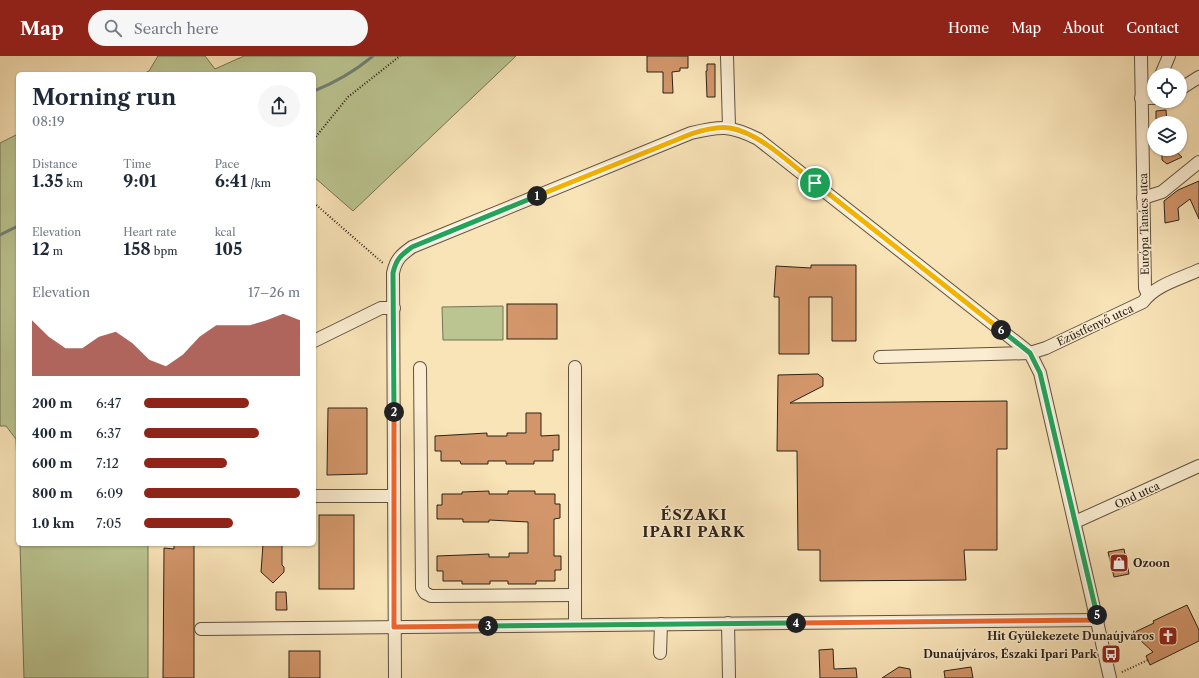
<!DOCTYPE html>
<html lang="en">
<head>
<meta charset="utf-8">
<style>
  body { margin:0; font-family:"Libre Caslon Text",serif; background:#f6f6f7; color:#1f2937; height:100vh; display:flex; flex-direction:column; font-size:15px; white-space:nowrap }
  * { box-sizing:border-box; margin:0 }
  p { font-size:13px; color:#747a83 }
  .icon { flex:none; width:22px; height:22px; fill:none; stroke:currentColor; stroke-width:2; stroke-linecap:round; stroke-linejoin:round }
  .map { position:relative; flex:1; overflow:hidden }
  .side { position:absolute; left:16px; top:16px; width:300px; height:474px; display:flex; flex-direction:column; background:#fff; border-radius:6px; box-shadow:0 1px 3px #0004 }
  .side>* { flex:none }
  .fabs { position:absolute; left:1147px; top:12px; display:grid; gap:8px }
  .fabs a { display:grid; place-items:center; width:40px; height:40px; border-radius:50%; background:#fff; box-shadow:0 1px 3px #0004; font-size:20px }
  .pin { position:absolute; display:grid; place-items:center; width:34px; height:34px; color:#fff; margin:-17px; border:2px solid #fff; border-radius:50%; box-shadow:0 1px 4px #0007 }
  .km { position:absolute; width:20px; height:20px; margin:-10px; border-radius:50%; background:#222; color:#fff; font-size:11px; line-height:20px; text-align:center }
  .round { display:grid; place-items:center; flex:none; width:42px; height:42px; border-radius:21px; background:#f6f6f7 }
  .summary { display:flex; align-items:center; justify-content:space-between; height:68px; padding:0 16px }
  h1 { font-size:22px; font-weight:800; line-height:30px }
  .metrics { display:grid; grid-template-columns:repeat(3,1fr); gap:6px; height:68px; padding:4px 16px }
  .metrics div { display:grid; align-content:center }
  .metrics b { font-size:17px; font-weight:800 }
  .metrics small { font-size:11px; font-weight:400 }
  .metrics p { font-size:11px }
  .chart { height:112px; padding:8px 16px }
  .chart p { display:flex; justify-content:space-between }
  .chart svg { width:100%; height:72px; margin-top:4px; fill:#8f2418; opacity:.7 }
  ul { padding:0 16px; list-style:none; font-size:13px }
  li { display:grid; grid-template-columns:64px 48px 1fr; align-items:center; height:30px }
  li i { height:10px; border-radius:5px; background:#8f2418 }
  header { display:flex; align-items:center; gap:24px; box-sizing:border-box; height:56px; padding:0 20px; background:#8f2418; color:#fff }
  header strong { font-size:19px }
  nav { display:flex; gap:22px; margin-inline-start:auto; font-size:14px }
  .search { width:280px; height:36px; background:#f6f6f7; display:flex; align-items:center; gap:10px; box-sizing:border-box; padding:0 14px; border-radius:22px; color:#747a83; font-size:15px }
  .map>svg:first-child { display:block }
  .green { fill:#bbc591; stroke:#737454 }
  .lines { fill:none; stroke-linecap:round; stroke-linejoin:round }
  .stream { stroke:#718076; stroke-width:3 }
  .building { fill:#d2966a; stroke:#2b2218 }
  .minor-casing { stroke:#5e5240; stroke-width:14 }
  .path { stroke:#2b2218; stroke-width:2; stroke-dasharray:1 2; stroke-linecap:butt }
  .minor { stroke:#fbedd1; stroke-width:12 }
  .split-1-casing { stroke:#fff; stroke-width:8 }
  .split-2-casing { stroke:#fff; stroke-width:8 }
  .split-3-casing { stroke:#fff; stroke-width:8 }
  .split-4-casing { stroke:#fff; stroke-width:8 }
  .split-5-casing { stroke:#fff; stroke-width:8 }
  .split-6-casing { stroke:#fff; stroke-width:8 }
  .split-7-casing { stroke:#fff; stroke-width:8 }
  .split-1 { stroke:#f5b400; stroke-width:5 }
  .split-2 { stroke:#22a559; stroke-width:5 }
  .split-3 { stroke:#f0652b; stroke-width:5 }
  .split-4 { stroke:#22a559; stroke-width:5 }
  .split-5 { stroke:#f0652b; stroke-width:5 }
  .split-6 { stroke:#22a559; stroke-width:5 }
  .split-7 { stroke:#f5b400; stroke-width:5 }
  .labels { text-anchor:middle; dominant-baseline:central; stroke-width:3; stroke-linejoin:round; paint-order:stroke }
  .street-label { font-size:11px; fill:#2b2218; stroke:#fbedd1 }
  .poi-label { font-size:11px; font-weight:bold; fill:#2b2218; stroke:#fbedd1; text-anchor:end }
  .district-label { font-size:15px; font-weight:bold; letter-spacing:1px; fill:#2b2218; stroke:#fbedd1 }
</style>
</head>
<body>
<header>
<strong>Map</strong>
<div class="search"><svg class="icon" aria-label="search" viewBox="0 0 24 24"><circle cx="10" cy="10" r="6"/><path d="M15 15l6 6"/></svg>Search here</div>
<nav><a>Home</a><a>Map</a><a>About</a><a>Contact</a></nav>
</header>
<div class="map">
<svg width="1199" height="622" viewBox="0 0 1199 622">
  <rect width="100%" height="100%" fill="#f9e4b8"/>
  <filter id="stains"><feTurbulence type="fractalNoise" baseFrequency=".005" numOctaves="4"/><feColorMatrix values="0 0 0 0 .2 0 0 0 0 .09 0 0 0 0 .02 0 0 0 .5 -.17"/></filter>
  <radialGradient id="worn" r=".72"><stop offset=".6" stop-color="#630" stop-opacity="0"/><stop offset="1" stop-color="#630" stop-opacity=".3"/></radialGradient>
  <g class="green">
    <polygon points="158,0 205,0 215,13 244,0 516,0 353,155 314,121 314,18 143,18 149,15"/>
    <polygon points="18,78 18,432 16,383 6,370 0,370 0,87"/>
    <polygon points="503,250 503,284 443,284 442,251"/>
    <polygon points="20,488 148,488 148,622 24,622"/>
  </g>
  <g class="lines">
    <g class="stream">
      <path d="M314,35C336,26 355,15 373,0"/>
      <polyline points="0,179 18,170"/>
    </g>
  </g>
  <g class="building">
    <polygon points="647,0 688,0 688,12 680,12 680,15 672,16 673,37 663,37 663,16 647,16"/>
    <polygon points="707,8 715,8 715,41 707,41 706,15 707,15"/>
    <polygon points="1166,54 1167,67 1156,67 1156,55"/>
    <polygon points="1162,93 1173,93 1182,101 1167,108 1162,104"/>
    <polygon points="1199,125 1199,163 1190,143 1178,152 1179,164 1165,167 1164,145 1178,134"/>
    <polygon points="811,209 856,209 856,285 832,285 832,241 809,241 809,298 779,298 779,241 774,241 776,210 811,212"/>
    <rect x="507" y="248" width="50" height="35"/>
    <polygon points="818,318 823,322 823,330 790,347 1007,345 1007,393 997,393 997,494 964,494 966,524 820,525 820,494 798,494 797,395 777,395 778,319"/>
    <polygon points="328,352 367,352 367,418 327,419"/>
    <polygon points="526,357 541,357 541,380 559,379 559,394 553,394 553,405 534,405 534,408 506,408 506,405 488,405 488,408 461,408 460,405 441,405 441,395 435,395 435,380 487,377 487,380 507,380 507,377 526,377"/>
    <polygon points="489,435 489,438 508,438 508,435 535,435 535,438 555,438 555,448 560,448 560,462 554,463 554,500 561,500 561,514 555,514 555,525 536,525 536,528 508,528 508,525 490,525 490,528 462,528 462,525 443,525 443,515 437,515 437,500 489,498 489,501 509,501 509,497 528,497 528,466 489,464 489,466 463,466 463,463 437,463 437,449 442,449 442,438 462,438 462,436"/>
    <rect x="319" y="459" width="35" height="74"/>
    <polygon points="174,488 194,488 194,622 163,622 164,492 174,493"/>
    <polygon points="263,488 282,488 282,509 284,511 284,516 273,527 261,516"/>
    <polygon points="1124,493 1129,518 1114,521 1108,496"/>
    <polygon points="276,536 286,536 287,554 276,554"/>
    <polygon points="1187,549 1199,574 1199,585 1150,609 1146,600 1153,596 1139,583 1135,576 1154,567 1153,565"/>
    <polygon points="833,593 834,613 856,612 857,622 820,622 819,594"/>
    <rect x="289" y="595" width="31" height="27"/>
    <polygon points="899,611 910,613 911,622 882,622"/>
    <polygon points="971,611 973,622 945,622 944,615"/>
  </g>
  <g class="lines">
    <defs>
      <g id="minor">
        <polyline points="727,0 729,71"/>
        <polyline points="1141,0 1145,232 1148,239"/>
        <polyline points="1161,19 1169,0"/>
        <polyline points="1180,33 1199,21"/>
        <polyline points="1141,42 1154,42"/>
        <polyline points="1143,142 1162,136 1199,106"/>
        <polyline points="314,285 381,252 394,252"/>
        <path d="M880,301L1030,297L1046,292L1143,246C1155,229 1180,223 1199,214"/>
        <polyline points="575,311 575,569"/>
        <polyline points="420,312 422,532 425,537 431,540 574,539"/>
        <polyline points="314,440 393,440"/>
        <polyline points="1075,466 1199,410"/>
        <polyline points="728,567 729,622"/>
        <polyline points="201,573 1098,564"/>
        <polyline points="660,597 661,568"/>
        <path d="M395,622L393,217C396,203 401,199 412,191L691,77C721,70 730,69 758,83L1030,297L1040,317L1110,622"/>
      </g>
    </defs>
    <use href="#minor" class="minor-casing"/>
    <g class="path">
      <polyline points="314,83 348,41 400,0"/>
      <polyline points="314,147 384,208"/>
      <polyline points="1122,616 1148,604"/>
    </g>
    <use href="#minor" class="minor"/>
  </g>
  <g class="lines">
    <defs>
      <path id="split-1" d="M537,140L691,78C703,74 718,70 730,72C760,77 792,109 815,127"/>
      <path id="split-2" d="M394,356L393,217C396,203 401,199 412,191L537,140"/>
      <polyline id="split-3" points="394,356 394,571 488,570"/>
      <polyline id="split-4" points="488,570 796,567"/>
      <polyline id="split-5" points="796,567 1098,564 1097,559"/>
      <polyline id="split-6" points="1001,274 1030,297 1040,317 1097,559"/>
      <polyline id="split-7" points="815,127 1001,274"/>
    </defs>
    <use href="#split-1" class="split-1-casing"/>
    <use href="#split-2" class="split-2-casing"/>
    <use href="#split-3" class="split-3-casing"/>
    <use href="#split-4" class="split-4-casing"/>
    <use href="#split-5" class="split-5-casing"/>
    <use href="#split-6" class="split-6-casing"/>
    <use href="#split-7" class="split-7-casing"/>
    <use href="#split-1" class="split-1"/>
    <use href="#split-2" class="split-2"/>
    <use href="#split-3" class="split-3"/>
    <use href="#split-4" class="split-4"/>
    <use href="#split-5" class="split-5"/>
    <use href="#split-6" class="split-6"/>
    <use href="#split-7" class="split-7"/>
  </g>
  <defs>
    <symbol id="shop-square" viewBox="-11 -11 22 22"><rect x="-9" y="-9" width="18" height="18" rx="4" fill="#8f2418" stroke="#fbedd1"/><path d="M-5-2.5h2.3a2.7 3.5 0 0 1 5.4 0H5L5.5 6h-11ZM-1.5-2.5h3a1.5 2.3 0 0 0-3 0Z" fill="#fff"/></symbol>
    <symbol id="church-square" viewBox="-11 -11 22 22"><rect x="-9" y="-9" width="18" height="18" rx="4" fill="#8f2418" stroke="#fbedd1"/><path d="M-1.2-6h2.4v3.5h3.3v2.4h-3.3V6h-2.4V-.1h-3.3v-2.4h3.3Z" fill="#fff"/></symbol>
    <symbol id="bus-square" viewBox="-11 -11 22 22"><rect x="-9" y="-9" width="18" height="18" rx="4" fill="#8f2418" stroke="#fbedd1"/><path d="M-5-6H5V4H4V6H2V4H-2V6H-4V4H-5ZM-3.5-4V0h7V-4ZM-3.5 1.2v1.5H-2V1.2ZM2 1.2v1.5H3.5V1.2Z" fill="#fff"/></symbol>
  </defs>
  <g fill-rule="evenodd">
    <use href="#shop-square" x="1108" y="496" width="22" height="22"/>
    <use href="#church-square" x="1157" y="569" width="22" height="22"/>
    <use href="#bus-square" x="1100" y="587" width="22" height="22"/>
  </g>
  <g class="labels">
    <g class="street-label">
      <text transform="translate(1144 168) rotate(-91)">Európa Tanács utca</text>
      <text transform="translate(1095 269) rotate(-25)">Ezüstfenyő utca</text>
      <text transform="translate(1137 439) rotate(-25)">Ond utca</text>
    </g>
    <g class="poi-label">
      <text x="1133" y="507" text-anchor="start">Ozoon</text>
      <text x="1154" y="580">Hit Gyülekezete Dunaújváros</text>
      <text x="1097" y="598">Dunaújváros, Északi Ipari Park</text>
    </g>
    <g class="district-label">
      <text x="694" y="458">ÉSZAKI<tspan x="694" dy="17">IPARI PARK</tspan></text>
    </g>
  </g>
  <rect width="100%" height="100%" filter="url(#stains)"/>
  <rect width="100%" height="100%" fill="url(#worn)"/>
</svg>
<div class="fabs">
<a><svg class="icon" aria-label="locate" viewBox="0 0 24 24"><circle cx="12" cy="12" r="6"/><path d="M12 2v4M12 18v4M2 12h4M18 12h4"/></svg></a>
<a><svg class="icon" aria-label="layers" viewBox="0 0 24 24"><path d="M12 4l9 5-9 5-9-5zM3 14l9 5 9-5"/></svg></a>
</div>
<div class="pin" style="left:815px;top:127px;background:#1e9e55"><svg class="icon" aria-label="arrive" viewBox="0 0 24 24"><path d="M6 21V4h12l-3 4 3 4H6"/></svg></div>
<b class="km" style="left:537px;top:140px">1</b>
<b class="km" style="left:394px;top:356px">2</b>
<b class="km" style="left:488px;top:570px">3</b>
<b class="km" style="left:796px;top:567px">4</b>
<b class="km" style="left:1097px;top:559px">5</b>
<b class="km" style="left:1001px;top:274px">6</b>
<section class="side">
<div class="summary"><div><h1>Morning run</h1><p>08:19</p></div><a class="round"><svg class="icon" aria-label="share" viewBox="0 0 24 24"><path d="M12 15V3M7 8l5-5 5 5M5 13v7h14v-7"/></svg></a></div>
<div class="metrics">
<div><p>Distance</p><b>1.35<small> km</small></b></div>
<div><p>Time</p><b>9:01</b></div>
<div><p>Pace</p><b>6:41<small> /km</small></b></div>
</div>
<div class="metrics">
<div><p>Elevation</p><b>12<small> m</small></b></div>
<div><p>Heart rate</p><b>158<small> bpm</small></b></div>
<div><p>kcal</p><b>105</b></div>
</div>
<div class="chart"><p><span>Elevation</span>17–26 m</p>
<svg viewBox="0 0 160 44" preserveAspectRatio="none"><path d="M0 44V10L10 20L20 27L30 27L40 20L50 17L60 24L70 34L80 38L90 31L100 20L110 13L120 13L130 13L140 10L150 6L160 10V44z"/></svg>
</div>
<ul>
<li><b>200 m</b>6:47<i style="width:67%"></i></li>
<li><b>400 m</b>6:37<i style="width:74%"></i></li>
<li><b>600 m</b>7:12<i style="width:53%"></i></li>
<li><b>800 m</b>6:09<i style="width:100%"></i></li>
<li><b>1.0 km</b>7:05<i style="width:57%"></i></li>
</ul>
</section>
</div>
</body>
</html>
